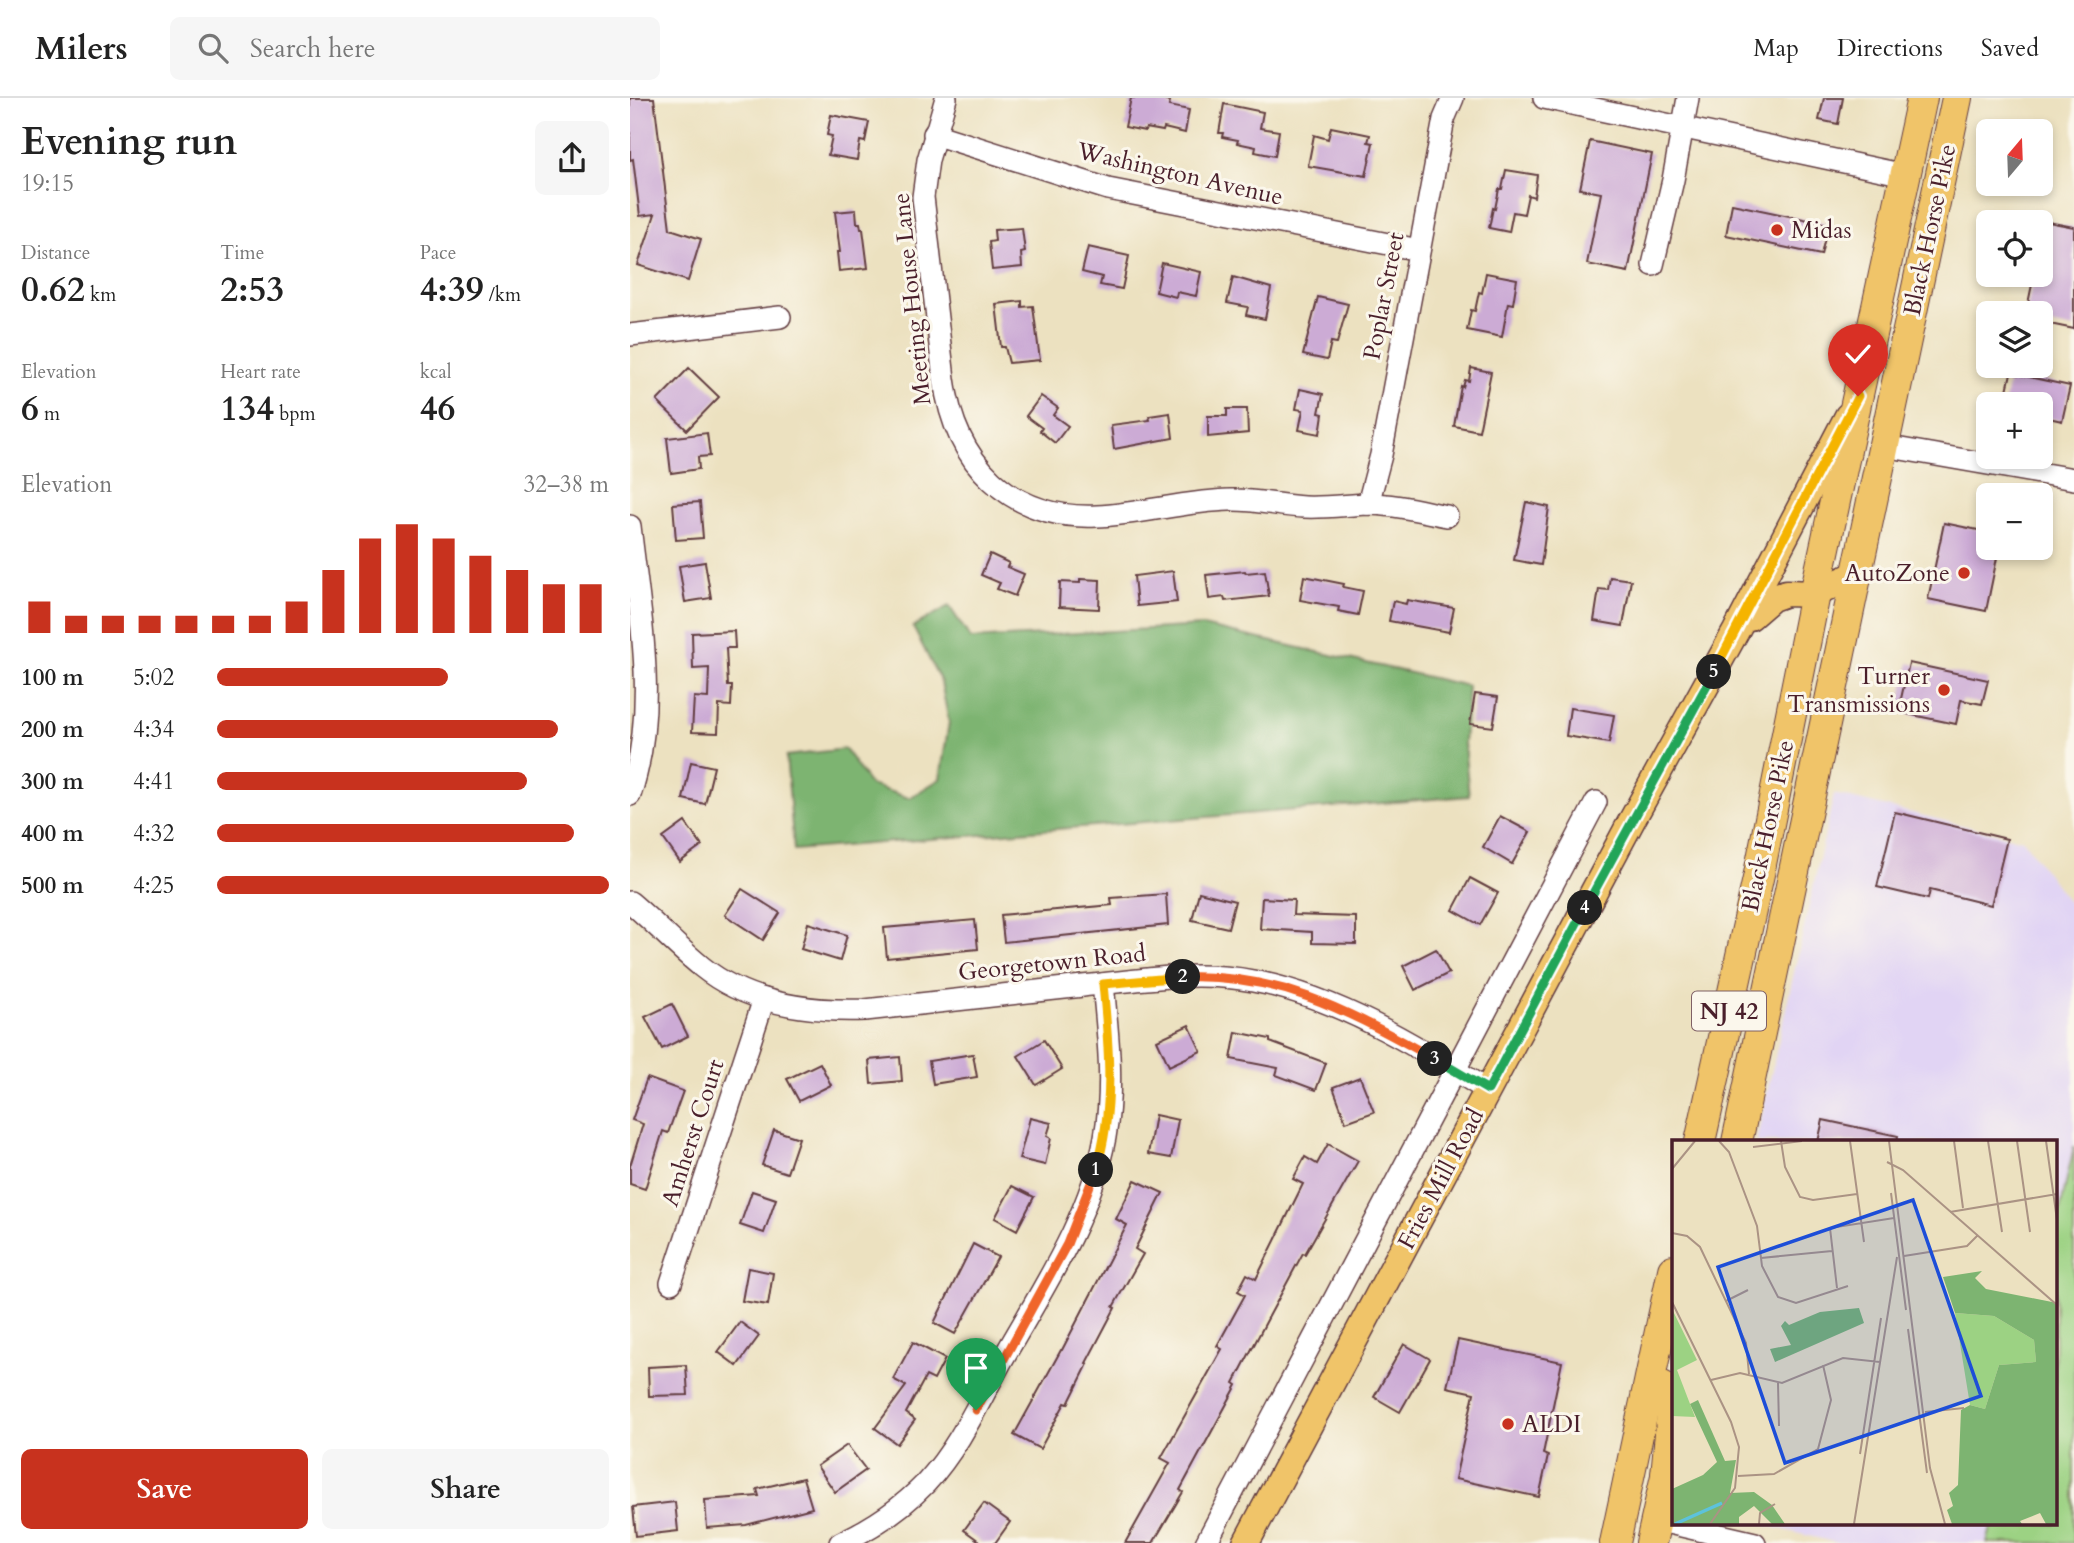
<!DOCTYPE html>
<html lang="en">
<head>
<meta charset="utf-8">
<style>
  body { margin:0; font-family:Cardo,serif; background:#f6f6f6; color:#222; height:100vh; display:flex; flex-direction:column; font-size:26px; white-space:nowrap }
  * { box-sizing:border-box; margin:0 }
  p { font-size:23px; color:#767676 }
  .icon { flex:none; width:38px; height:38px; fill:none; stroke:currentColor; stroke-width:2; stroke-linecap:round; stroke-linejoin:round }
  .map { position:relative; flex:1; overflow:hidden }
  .details { display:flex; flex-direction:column; background:#fff; width:630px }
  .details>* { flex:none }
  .needle { width:46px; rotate:19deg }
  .controls { position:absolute; left:1346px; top:21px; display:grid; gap:14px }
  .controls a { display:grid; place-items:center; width:77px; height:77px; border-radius:10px; background:#fff; box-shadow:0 4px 10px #0003; font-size:35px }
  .pin { position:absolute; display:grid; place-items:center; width:60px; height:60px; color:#fff; margin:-72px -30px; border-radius:50% 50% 50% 0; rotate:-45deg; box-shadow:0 0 7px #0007 }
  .pin .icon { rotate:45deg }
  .km { position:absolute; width:35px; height:35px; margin:-18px; border-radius:50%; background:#222; color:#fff; font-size:19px; line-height:35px; text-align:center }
  .round { display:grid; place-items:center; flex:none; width:74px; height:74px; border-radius:10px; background:#f6f6f6 }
  .headline { display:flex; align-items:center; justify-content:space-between; height:119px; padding:0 21px }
  h1 { font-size:38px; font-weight:700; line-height:52px }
  .metrics { display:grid; grid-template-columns:repeat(3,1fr); gap:10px; height:119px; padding:7px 21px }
  .metrics div { display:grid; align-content:center }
  .metrics b { font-size:35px; font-weight:700 }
  .metrics small { font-size:19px; font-weight:400 }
  .metrics p { font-size:19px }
  .chart { height:196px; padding:14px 21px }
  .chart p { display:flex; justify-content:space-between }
  .chart svg { width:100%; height:126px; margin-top:7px; stroke:#c8321e; stroke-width:6 }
  .cta { display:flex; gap:14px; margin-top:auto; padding:14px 21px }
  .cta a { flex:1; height:80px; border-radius:10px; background:#c8321e; color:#fff; font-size:28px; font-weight:700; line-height:80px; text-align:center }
  .cta a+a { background:#f6f6f6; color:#222 }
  ul { padding:0 21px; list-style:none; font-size:23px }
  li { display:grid; grid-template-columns:112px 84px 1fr; align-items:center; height:52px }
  li i { height:18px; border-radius:9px; background:#c8321e }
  header { display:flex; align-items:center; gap:42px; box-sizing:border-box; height:98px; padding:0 35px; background:#fff; border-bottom:2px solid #e0e0e0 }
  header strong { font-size:33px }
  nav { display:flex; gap:38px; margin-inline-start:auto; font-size:24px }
  .search { width:490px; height:63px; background:#f6f6f6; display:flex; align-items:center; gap:18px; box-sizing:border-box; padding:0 24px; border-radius:10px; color:#767676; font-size:26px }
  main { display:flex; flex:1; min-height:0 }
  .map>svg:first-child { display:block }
  .built { fill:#e1d4f4 }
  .green { fill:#9cd283; stroke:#737857; stroke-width:2 }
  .forest { fill:#7db471; stroke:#646a4e; stroke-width:2 }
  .building { fill:#ccabd5 }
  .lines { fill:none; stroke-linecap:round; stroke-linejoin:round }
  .minor-casing { stroke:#623c41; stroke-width:24 }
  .major-casing { stroke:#623c41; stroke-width:29 }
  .highway-casing { stroke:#623c41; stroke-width:32 }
  .minor { stroke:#fff; stroke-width:21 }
  .major { stroke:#f0c469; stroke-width:26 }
  .highway { stroke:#f0c469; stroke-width:30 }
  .split-1-casing { stroke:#fff; stroke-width:14 }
  .split-2-casing { stroke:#fff; stroke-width:14 }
  .split-3-casing { stroke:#fff; stroke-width:14 }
  .split-4-casing { stroke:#fff; stroke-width:14 }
  .split-5-casing { stroke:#fff; stroke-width:14 }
  .split-6-casing { stroke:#fff; stroke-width:14 }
  .split-1 { stroke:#f0652b; stroke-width:9 }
  .split-2 { stroke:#f5b400; stroke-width:9 }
  .split-3 { stroke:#f0652b; stroke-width:9 }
  .split-4 { stroke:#22a559; stroke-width:9 }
  .split-5 { stroke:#22a559; stroke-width:9 }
  .split-6 { stroke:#f5b400; stroke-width:9 }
  .poi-dot { fill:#c8321e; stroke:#fbf7ec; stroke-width:2.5 }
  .labels { text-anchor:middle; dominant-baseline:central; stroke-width:6; stroke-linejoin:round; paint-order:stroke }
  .shield { fill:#fbf7ec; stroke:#7f6065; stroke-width:2 }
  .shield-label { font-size:23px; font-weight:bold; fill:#4a1f2b }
  .street-label { font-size:24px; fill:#4a1f2b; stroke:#fbf7ec }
  .poi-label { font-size:24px; fill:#4a1f2b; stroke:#fbf7ec; text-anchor:start }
  .inset-river { fill:none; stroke:#5dc2db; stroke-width:3.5 }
  .inset-road { fill:none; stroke:#ab9384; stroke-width:2 }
  .view { fill:#1d4ed8; fill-opacity:0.15; stroke:#1d4ed8; stroke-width:3.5 }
  .inset-edge { fill:none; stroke:#4a1f2b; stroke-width:3.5 }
</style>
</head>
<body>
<header>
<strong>Milers</strong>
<div class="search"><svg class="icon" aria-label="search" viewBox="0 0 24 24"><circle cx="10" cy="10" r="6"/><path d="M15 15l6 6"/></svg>Search here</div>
<nav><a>Map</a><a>Directions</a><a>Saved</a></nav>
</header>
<main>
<section class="details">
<div class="headline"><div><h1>Evening run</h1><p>19:15</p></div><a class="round"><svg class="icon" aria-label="share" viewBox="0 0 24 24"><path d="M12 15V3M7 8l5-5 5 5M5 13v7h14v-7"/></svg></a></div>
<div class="metrics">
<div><p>Distance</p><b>0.62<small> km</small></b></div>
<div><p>Time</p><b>2:53</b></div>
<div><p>Pace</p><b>4:39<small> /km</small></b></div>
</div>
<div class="metrics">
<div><p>Elevation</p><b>6<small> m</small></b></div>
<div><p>Heart rate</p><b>134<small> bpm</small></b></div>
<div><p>kcal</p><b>46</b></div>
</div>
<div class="chart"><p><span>Elevation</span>32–38 m</p>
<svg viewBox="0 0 160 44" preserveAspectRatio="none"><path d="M5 44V33M15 44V38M25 44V38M35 44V38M45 44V38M55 44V38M65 44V38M75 44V33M85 44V22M95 44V11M105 44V6M115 44V11M125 44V17M135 44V22M145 44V27M155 44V27"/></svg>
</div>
<ul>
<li><b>100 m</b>5:02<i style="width:59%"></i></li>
<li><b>200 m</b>4:34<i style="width:87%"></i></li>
<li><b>300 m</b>4:41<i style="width:79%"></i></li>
<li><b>400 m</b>4:32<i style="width:91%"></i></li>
<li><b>500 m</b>4:25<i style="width:100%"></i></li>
</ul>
<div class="cta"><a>Save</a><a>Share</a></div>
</section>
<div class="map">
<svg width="1444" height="1445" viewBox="0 0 1444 1445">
  <rect width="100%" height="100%" fill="#fbf7ec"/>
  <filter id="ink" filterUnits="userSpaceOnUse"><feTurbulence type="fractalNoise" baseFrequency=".0143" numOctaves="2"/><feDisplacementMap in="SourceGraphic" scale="14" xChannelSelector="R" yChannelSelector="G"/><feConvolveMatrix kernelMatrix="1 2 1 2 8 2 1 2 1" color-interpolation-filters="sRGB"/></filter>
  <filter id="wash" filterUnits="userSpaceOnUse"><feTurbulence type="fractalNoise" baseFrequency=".00686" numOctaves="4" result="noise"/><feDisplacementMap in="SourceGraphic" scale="28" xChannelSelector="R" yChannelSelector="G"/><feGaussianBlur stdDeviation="1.57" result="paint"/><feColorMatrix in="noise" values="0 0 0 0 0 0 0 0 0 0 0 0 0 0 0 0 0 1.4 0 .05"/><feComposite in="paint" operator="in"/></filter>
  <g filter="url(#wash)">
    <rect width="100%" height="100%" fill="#ece1c0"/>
    <g class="built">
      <polygon points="1204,696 1393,742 1444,812 1444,1048 1425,1136 1425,1044 1126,1044"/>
      <polygon points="1131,1426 1362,1426 1357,1445 1207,1445"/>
    </g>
    <polygon class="green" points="1444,1048 1444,1445 1357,1445 1362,1426 1425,1426 1425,1136"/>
    <polygon class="forest" points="319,508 341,541 573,528 838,588 834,645 839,698 164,752 156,658 215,651 240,687 279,700 310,681 319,624 311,584 283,529"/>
    <g id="blocks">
      <g class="building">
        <polygon points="0,0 24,0 40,131 71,141 58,183 8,167 25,116 10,118 3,61 0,62"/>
        <polygon points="501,0 523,0 540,3 539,8 559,12 555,35 534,30 533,33 516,30 515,33 495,29"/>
        <polygon points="1194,0 1213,0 1208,26 1189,22"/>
        <polygon points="594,6 633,14 630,30 649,33 645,58 625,54 626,49 607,45 608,42 592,39 593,35 589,35"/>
        <polygon points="201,17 239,24 235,44 230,43 227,62 198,57 202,38 197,37"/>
        <polygon points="701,29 740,37 738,44 743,45 736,78 678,68 684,37 698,41"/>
        <polygon points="960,43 1022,56 998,174 957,166 971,95 950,91"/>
        <polygon points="876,72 907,77 904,99 898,97 894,116 883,114 879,134 859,130 863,110 865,111 869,91 872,91"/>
        <polygon points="1102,106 1198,126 1191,157 1096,137"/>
        <polygon points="226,112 227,125 230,125 231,131 233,131 238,170 209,173 207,154 210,154 205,114"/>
        <polygon points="1413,123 1444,129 1444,231 1410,224 1410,215 1396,215 1404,177 1410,177 1410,136"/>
        <polygon points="392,130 395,154 391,155 392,169 362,172 359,144 365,143 364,132"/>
        <polygon points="458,149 499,158 492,191 470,187 472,179 452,174"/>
        <polygon points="532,165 571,174 566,198 547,194 546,199 526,194"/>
        <polygon points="856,175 887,181 883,206 878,205 872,239 837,232 841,212 845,213 849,194 852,195"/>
        <polygon points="603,179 641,190 635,221 616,217 618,209 597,205"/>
        <polygon points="688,199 718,206 707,245 701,244 697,262 673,257"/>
        <polygon points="392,203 392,209 403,208 410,262 379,265 375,249 371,249 366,206"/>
        <polygon points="59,270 89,299 57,332 27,303"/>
        <polygon points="841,270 861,274 849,333 824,328 831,288 833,289 835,282 839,283"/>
        <polygon points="1381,275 1440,288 1432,323 1410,318 1410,306 1374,306"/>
        <polygon points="670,291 693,296 689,315 693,316 690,336 669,332 673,312 666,311"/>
        <polygon points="411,298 428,310 423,317 438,328 425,345 410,333 412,330 396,318"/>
        <polygon points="597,311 617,311 618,335 578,339 578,318 597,318"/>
        <polygon points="540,315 543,340 484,351 481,327 520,322 519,318"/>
        <polygon points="77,335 80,358 68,359 69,371 41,375 37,340"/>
        <polygon points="70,404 73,440 46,442 43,406"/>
        <polygon points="896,404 919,409 911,467 884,462"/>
        <polygon points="1314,425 1358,434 1358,450 1369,450 1356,513 1298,501"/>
        <polygon points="360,456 379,465 377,469 394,476 385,498 367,491 370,485 351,477"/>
        <polygon points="75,464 81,500 55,504 49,468"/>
        <polygon points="543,473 547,504 507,508 504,478"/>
        <polygon points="615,473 616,475 635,473 639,498 595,503 594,499 579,501 576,477"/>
        <polygon points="674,478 714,486 713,489 733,493 728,517 708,513 709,509 670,502"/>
        <polygon points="980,479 1001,482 993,528 964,523 969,491 978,492"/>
        <polygon points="450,481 470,482 469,511 429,509 430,484 450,485"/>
        <polygon points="777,502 824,510 819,534 759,523 763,503 776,506"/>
        <polygon points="104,533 105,550 96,550 98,588 102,588 101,608 89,607 88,635 62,634 64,599 78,600 79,570 63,571 62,535"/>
        <polygon points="1279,565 1358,582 1352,606 1331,602 1326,626 1268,614"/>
        <polygon points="845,596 868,599 863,629 840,626"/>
        <polygon points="940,610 984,617 979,645 936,638"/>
        <polygon points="61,664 84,669 75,706 53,701"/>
        <polygon points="1265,714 1377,741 1361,807 1300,792 1298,801 1247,789"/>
        <polygon points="870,718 900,734 882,766 853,749"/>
        <polygon points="55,724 72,748 50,764 33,740"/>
        <polygon points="840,780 868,795 850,827 823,812"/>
        <polygon points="112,791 150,815 133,842 95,817"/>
        <polygon points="569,794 605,803 598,830 562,822"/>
        <polygon points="536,796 538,827 374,844 371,817 482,807 481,800"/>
        <polygon points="632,800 664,802 663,817 726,819 726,846 682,845 682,834 630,831"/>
        <polygon points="345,822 348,851 257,860 254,830"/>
        <polygon points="178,825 217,837 210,863 171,851"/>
        <polygon points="806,851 819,875 785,892 773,868"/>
        <polygon points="42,906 58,938 32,951 15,919"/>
        <polygon points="559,927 571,953 539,968 527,942"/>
        <polygon points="606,934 640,941 640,944 696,965 686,992 646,977 648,970 601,961"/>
        <polygon points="414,942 432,971 406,987 388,958"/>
        <polygon points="343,956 347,979 303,986 299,963"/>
        <polygon points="270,959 272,983 241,986 239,962"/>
        <polygon points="190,965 201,987 169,1003 157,981"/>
        <polygon points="730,979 744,1014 716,1024 703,989"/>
        <polygon points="17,980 53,993 38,1035 33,1033 15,1091 0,1086 0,1068 13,1026 2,1022"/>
        <polygon points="525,1017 548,1022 541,1060 518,1056"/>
        <polygon points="400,1020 421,1025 417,1038 421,1040 415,1067 389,1061"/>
        <polygon points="1193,1022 1268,1038 1267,1044 1188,1044"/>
        <polygon points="144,1032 169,1040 157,1075 132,1067"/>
        <polygon points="698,1046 728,1063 675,1156 673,1155 636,1224 604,1285 607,1287 550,1392 553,1394 523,1445 495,1445 540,1365 531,1360 592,1251 587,1248 615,1197 608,1193 617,1176 626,1181 673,1086 663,1081 675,1059 687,1066"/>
        <polygon points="505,1082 533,1095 505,1151 513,1156 483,1209 485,1210 456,1265 458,1266 438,1306 435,1305 410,1351 384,1337 431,1252 432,1252 497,1127 486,1121"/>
        <polygon points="382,1088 404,1099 387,1132 365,1120"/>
        <polygon points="122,1093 146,1101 134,1135 110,1127"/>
        <polygon points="343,1146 368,1159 325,1236 304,1225"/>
        <polygon points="118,1170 143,1175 138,1207 112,1203"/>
        <polygon points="110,1224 129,1238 107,1268 88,1254"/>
        <polygon points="828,1242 932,1264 913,1356 918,1358 909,1399 825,1381 844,1295 817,1289"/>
        <polygon points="283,1244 315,1261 304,1282 296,1278 276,1315 285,1322 267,1346 245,1330 276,1288 263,1281"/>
        <polygon points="774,1246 800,1261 770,1314 744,1299"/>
        <polygon points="56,1267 58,1297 19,1298 18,1269"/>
        <polygon points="217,1347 236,1372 205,1394 187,1368"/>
        <polygon points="173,1380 182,1410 116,1427 77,1430 75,1402 129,1398 127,1391"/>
        <polygon points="45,1404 48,1433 6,1438 3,1409"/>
        <polygon points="354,1405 380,1424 365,1445 352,1445 334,1432"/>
      </g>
    </g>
  </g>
  <g filter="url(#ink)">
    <use href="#blocks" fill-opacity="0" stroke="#623c41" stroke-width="2"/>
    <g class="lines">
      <defs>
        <g id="minor">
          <path d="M316,0L298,62L293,99L314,281C325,365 380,422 467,418C512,416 555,403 600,402C625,401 649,408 674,409C695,410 716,407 738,406C764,406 791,413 817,418"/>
          <polyline points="914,0 1275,77"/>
          <polyline points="304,36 478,91 789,152"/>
          <polyline points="1023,167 1043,82 1058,0"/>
          <polyline points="0,237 150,219"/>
          <polyline points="1254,348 1444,381"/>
          <polyline points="738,406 751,357 814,21 823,0"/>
          <path d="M0,428C10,517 29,610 0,697"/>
          <path d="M0,804C25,825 47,849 72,869C118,906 178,914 235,912C308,904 380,896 453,888C508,882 567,872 623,883C705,898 788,948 858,993"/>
          <polyline points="41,1185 134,901"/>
          <polyline points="1026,1422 1125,1445"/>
          <path d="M210,1445C242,1430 271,1411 296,1385C329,1349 348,1306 371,1264C411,1193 460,1121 475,1039C484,988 478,937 473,886"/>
          <polyline points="576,1445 966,704"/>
        </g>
        <g id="major">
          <polyline points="1120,519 1142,500 1156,495 1185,496 1226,476"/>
          <polyline points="616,1445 1002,722 1106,533 1218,318"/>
        </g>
        <g id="highway">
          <polyline points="1070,1044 1129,776 1185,496 1292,0"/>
          <polyline points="1107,1044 1327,0"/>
          <path d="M1020,1283C1033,1288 1041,1290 1043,1304L1036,1377"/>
          <polyline points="985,1445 1043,1172"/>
          <polyline points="1021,1445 1040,1360"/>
        </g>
      </defs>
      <use href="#minor" class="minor-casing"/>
      <use href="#major" class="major-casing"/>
      <use href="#highway" class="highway-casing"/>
      <use href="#minor" class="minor"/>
      <use href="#major" class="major"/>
      <use href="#highway" class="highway"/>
    </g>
  </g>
  <g class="lines" filter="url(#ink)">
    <defs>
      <polyline id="split-1" points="346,1312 437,1146 466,1072"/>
      <path id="split-2" d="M466,1072C485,1011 479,949 473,886L553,879"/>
      <path id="split-3" d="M553,879C653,875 720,915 805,961"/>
      <polyline id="split-4" points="805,961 858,992 955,810"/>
      <polyline id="split-5" points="955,810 1084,574"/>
      <polyline id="split-6" points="1084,574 1228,298"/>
    </defs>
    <use href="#split-1" class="split-1-casing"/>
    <use href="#split-2" class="split-2-casing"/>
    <use href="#split-3" class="split-3-casing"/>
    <use href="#split-4" class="split-4-casing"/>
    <use href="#split-5" class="split-5-casing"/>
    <use href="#split-6" class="split-6-casing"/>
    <use href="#split-1" class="split-1"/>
    <use href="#split-2" class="split-2"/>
    <use href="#split-3" class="split-3"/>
    <use href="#split-4" class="split-4"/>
    <use href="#split-5" class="split-5"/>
    <use href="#split-6" class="split-6"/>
  </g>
  <g class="poi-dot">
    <circle cx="1147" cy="132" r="7"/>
    <circle cx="1334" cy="475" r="7"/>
    <circle cx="1314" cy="592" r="7"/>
    <circle cx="878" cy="1326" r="7"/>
  </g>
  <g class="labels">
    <rect class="shield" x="1062" y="893.5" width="74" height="39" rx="5"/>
    <g class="shield-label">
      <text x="1099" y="913">NJ 42</text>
    </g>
    <g class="street-label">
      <text transform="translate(550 76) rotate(13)">Washington Avenue</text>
      <text transform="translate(1300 132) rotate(-78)">Black Horse Pike</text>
      <text transform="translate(754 198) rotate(-79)">Poplar Street</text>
      <text transform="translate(282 201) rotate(-96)">Meeting House Lane</text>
      <text transform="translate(1138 728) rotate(-78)">Black Horse Pike</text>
      <text transform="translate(422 865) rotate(-6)">Georgetown Road</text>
      <text transform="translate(63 1035) rotate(-72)">Amherst Court</text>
      <text transform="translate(811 1081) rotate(-62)">Fries Mill Road</text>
    </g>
    <g class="poi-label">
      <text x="1161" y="132">Midas</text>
      <text x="1320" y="475" text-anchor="end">AutoZone</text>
      <text x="1300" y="578" text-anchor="end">Turner<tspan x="1300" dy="28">Transmissions</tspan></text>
      <text x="892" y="1326">ALDI</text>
    </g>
  </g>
  <g transform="translate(1042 1042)">
    <rect width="385" height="385" fill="#ece1c0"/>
    <path d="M0,169L25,220L5,230L23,277L0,276ZM283,173L322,176L362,200L364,222L327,225L313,269L298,265Z" fill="#9cd283"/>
    <path d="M310,131L303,138L314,149L385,163V384H374L368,373L348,381L350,384H280L275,370L281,366L277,353L286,345L289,270L298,265L313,269L327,225L364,222L362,200L322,176L283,173L271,137ZM187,168L192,183L103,222L98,209L119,205L109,186L113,181L117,185L148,172ZM26,260L53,321L64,320L58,353L82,352L100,365L113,384H100L82,366L67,377V384H0V349L31,335L45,322L18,264Z" fill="#7db471"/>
    <path class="inset-river" d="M3,384L50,363"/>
    <path class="inset-road" d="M47,1L57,12L85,86L90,126L106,157L124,163L176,146M109,1L113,27L128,57L141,60L185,54M178,1L192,102M217,1L258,328L273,384M282,1L291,68M316,1L330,92M345,1L358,92M374,1L385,80M81,7L130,1M215,22L231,30L385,165M0,29L23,1M219,53L234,170M278,72L385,54M0,93L15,96L28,107L74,203L77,234M232,116L295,106L306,95M89,118L160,111M165,148L158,88L222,78M54,161L76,150M0,162L59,282L67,307L63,348L38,384M236,189L255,333M39,240L68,233L110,243L171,218L208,222M106,243L107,286M253,272L292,268M188,314L209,178M66,336L102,334L146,309L159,260L151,225M87,384L88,373L103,364M182,384L225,117"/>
    <path class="view" d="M241,60L309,256L113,323L46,127Z"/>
    <rect width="385" height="385" class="inset-edge"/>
  </g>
</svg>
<div class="controls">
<a><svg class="needle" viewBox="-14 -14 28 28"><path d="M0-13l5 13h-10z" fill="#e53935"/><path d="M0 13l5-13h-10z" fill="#767676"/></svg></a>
<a><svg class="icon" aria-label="locate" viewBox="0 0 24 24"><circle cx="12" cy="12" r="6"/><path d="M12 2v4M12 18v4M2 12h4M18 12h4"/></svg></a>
<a><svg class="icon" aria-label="layers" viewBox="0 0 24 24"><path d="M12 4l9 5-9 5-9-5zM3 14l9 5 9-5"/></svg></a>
<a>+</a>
<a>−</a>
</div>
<div class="pin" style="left:346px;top:1312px;background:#1e9e55"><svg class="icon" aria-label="arrive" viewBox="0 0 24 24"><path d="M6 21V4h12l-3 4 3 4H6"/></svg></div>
<div class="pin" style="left:1228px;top:298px;background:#d93025"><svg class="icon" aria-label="check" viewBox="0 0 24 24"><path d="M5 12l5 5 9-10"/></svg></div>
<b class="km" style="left:466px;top:1072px">1</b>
<b class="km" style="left:553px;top:879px">2</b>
<b class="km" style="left:805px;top:961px">3</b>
<b class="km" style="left:955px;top:810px">4</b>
<b class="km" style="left:1084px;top:574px">5</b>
</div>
</main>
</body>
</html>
